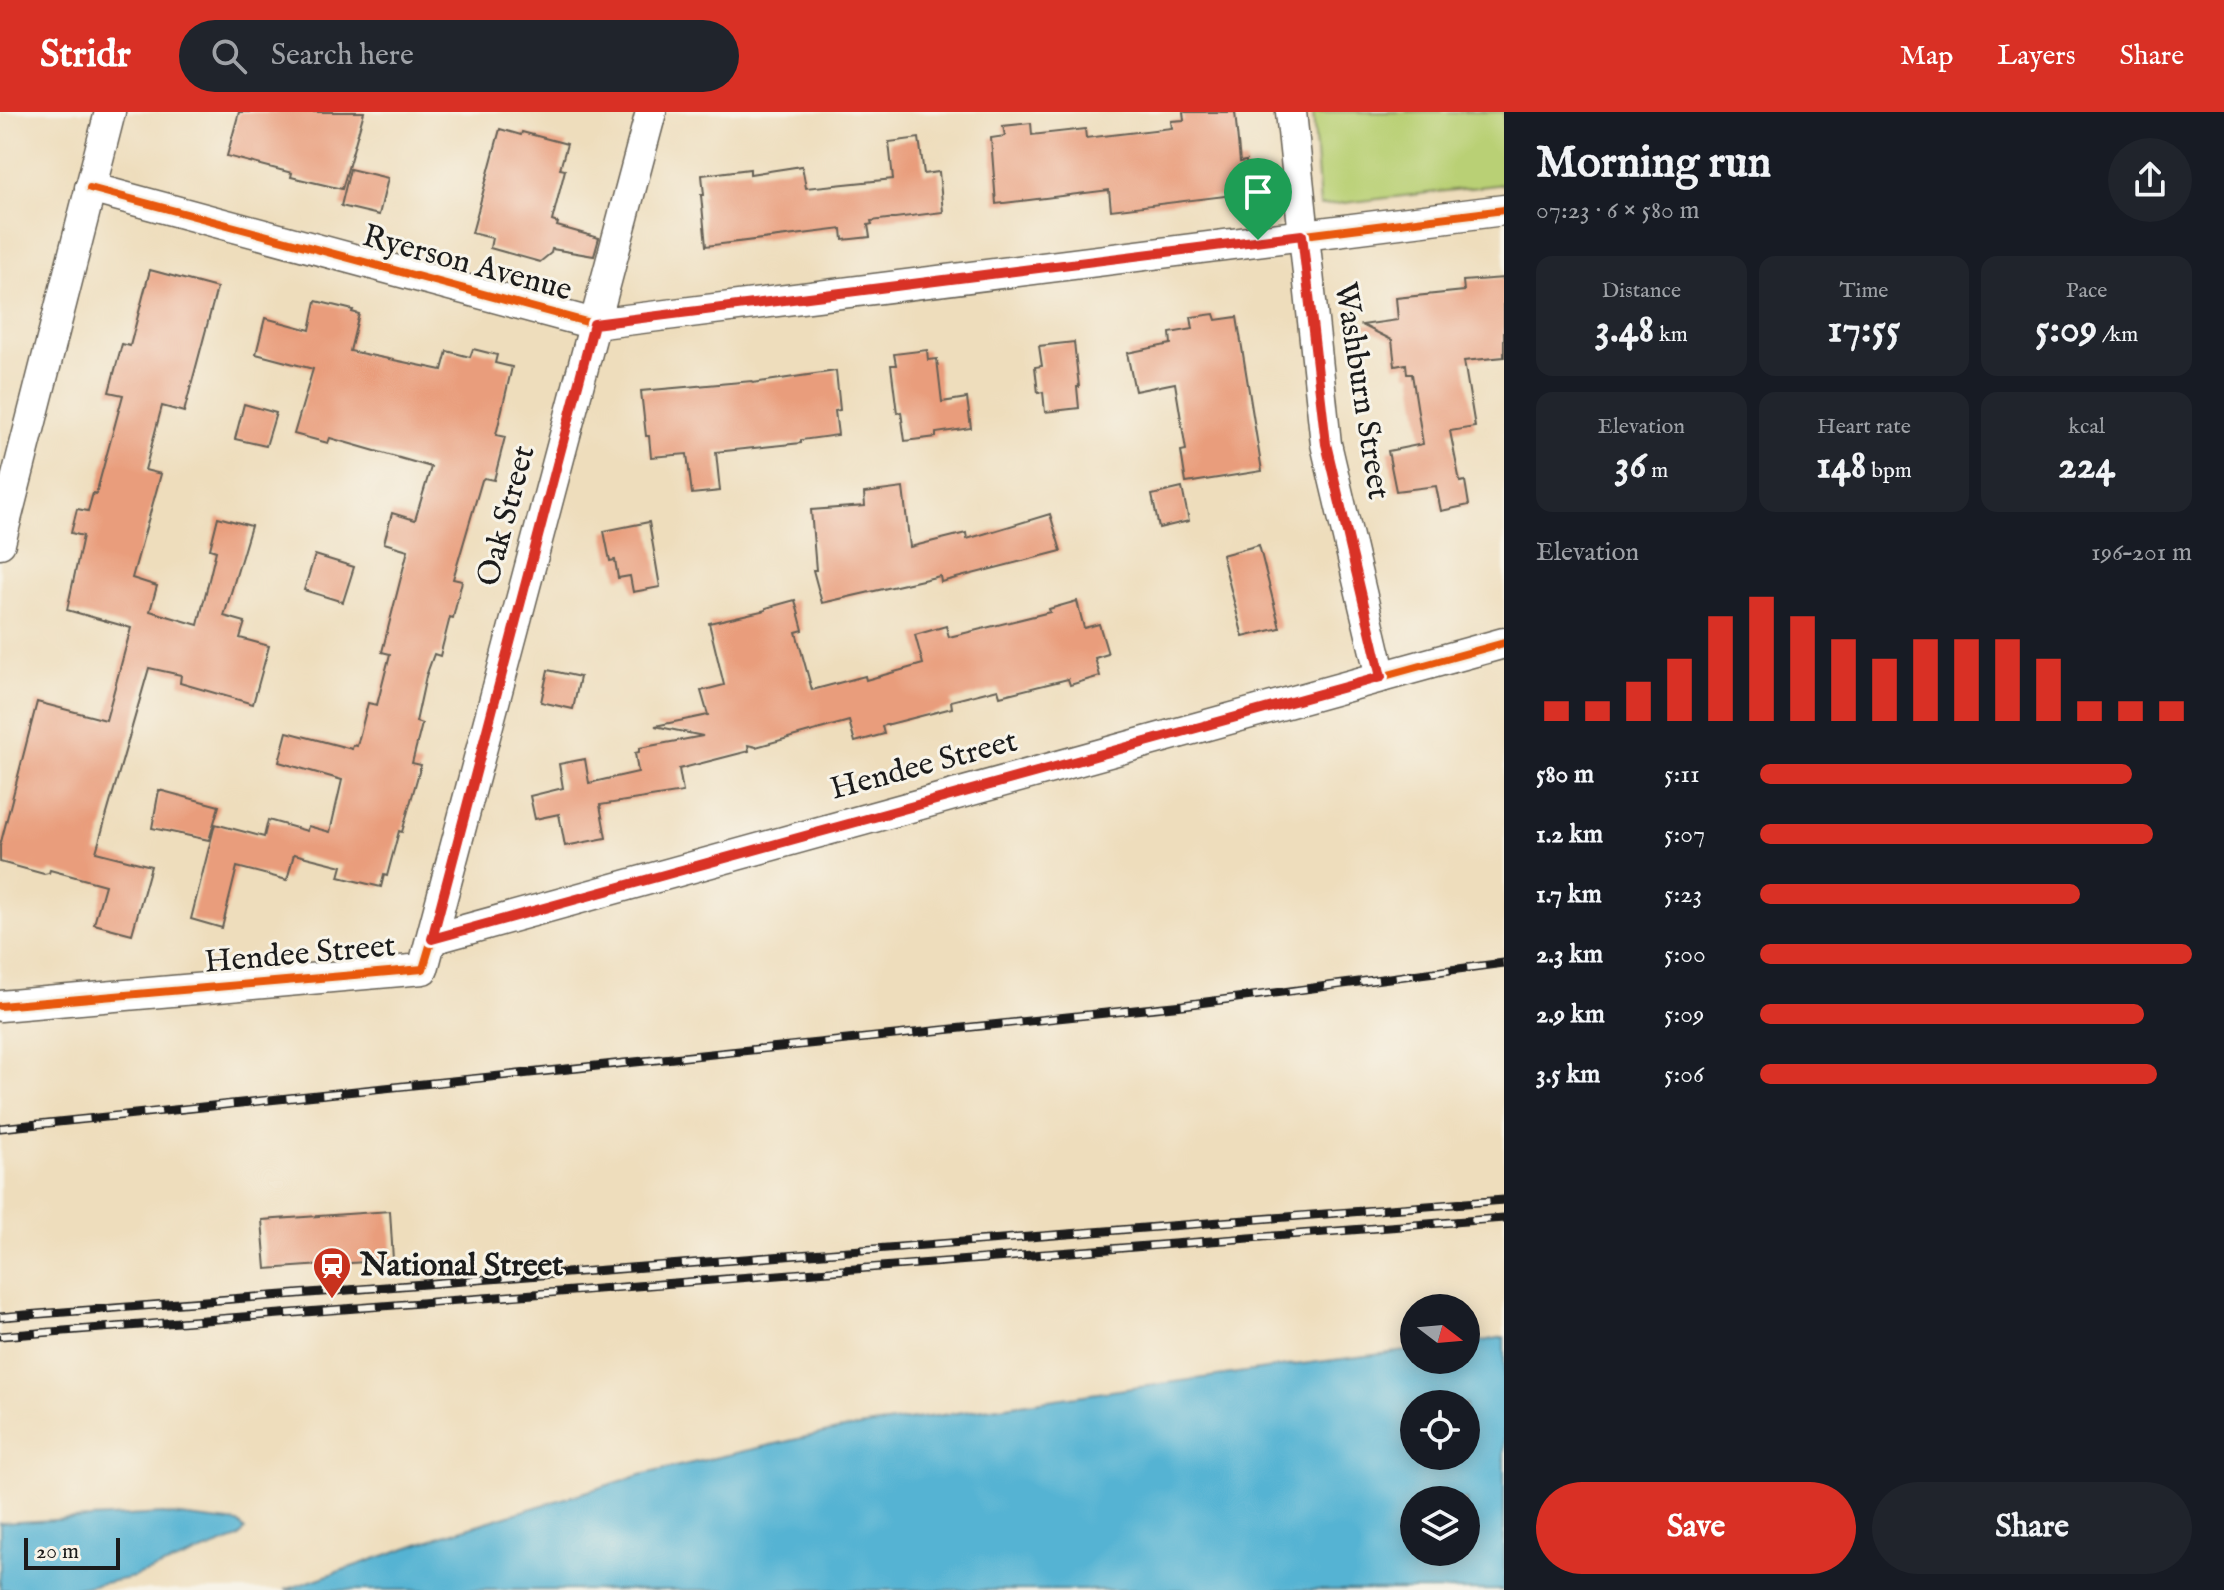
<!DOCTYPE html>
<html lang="en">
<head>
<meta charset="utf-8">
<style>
  body { margin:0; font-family:"IM FELL English",serif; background:#20242c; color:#f1f3f6; height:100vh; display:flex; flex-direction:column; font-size:30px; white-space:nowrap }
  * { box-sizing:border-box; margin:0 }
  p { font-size:26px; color:#9ea1a6 }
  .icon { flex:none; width:44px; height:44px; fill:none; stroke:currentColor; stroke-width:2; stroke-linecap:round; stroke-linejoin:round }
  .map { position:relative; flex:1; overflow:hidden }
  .details { display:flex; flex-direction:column; background:#171b24; width:720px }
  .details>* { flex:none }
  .needle { width:52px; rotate:106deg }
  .tools { position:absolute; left:1400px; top:1182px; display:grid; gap:16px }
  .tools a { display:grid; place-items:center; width:80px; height:80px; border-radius:50%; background:#171b24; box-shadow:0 4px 20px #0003; font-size:40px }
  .scale { position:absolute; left:24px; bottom:20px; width:96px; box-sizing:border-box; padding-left:8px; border:4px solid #1c1c1c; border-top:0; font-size:22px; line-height:28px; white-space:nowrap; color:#1c1c1c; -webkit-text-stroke:6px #f7f3e8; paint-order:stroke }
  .pin { position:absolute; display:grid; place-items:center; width:68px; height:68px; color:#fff; margin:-82px -34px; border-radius:50% 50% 50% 0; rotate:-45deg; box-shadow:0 0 8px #0007 }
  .pin .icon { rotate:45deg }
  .round { display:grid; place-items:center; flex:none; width:84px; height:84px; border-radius:42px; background:#20242c }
  .head { display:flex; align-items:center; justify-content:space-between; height:136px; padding:0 32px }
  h1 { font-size:44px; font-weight:700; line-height:60px }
  .stats { display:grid; grid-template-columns:repeat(3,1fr); gap:12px; height:136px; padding:8px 32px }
  .stats div { display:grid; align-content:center; border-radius:16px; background:#20242c; text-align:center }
  .stats b { font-size:40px; font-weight:700 }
  .stats small { font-size:22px; font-weight:400 }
  .stats p { font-size:22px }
  .chart { height:224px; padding:16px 32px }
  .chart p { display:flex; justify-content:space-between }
  .chart svg { width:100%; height:144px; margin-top:8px; stroke:#d93025; stroke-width:6 }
  .button { display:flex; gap:16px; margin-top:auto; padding:16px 32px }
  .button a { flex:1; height:92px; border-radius:48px; background:#d93025; color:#fff; font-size:32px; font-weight:700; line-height:92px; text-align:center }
  .button a+a { background:#20242c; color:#f1f3f6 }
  ul { padding:0 32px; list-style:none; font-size:26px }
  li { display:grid; grid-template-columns:128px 96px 1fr; align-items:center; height:60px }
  li i { height:20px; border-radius:10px; background:#d93025 }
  header { display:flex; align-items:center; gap:48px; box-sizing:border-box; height:112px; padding:0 40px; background:#d93025; color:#fff }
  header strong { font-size:38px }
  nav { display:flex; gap:44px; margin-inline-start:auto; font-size:28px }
  .search { width:560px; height:72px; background:#20242c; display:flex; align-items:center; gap:20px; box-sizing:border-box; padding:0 28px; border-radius:44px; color:#9ea1a6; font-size:30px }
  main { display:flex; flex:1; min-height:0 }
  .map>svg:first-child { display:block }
  .green { fill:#b9d075; stroke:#6a7648; stroke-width:2 }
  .water { fill:#54b3d3; stroke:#386878; stroke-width:2; fill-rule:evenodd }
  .building { fill:#e99d7c }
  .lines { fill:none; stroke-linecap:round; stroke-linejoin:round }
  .street-casing { stroke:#666054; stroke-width:33 }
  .street { stroke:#fff; stroke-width:30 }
  .rail-casing { stroke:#1c1c1c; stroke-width:9 }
  .rail { stroke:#f7f3e8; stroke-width:6; stroke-dasharray:18; stroke-linecap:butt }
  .cycleway-casing { stroke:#f7f3e8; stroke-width:13 }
  .cycleway { stroke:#e8590c; stroke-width:8 }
  .route-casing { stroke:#fff; stroke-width:16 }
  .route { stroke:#d93025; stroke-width:10 }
  .labels { text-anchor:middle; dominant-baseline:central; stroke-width:6; stroke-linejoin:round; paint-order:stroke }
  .street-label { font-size:32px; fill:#1c1c1c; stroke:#f7f3e8 }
  .poi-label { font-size:32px; font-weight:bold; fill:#1c1c1c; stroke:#f7f3e8; text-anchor:start }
</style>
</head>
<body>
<header>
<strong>Stridr</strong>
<div class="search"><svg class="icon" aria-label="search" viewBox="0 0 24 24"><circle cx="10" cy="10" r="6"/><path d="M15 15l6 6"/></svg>Search here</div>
<nav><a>Map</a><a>Layers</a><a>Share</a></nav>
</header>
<main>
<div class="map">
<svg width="1504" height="1478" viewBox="0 0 1504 1478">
  <rect width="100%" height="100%" fill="#f7f3e8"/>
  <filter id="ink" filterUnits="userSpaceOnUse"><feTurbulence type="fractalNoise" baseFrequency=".0125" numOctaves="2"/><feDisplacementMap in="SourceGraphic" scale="16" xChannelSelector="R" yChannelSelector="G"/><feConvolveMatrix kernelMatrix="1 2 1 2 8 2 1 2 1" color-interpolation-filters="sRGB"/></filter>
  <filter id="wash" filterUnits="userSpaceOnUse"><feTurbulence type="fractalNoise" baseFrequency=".006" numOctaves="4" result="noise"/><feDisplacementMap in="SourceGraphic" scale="32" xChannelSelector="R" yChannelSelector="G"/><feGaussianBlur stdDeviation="1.8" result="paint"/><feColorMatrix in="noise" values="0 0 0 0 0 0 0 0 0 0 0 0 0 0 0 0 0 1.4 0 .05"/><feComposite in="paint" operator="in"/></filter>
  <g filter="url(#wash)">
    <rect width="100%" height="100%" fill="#eeddbc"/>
    <polygon class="green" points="1313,0 1504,0 1504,72 1320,94"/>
    <g class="water">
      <path d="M1504,1225V1478H285L444,1423L644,1362L837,1318L1294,1253L1414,1238V1248H1466V1232ZM1414,1292H1466V1344H1414ZM1414,1388H1466V1440H1414Z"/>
      <polygon points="163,1402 238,1411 245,1418 239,1426 134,1465 68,1478 0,1478 0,1411"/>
    </g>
    <g id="blocks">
      <g class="building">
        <polygon points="239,0 364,0 342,77 291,65 292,61 227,44"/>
        <polygon points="1183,0 1235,0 1240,50 1246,49 1250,81 1111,98 1109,78 996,92 991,26 1005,24 1003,14 1031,11 1032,23 1085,17 1086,26 1172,16 1171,9 1184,8"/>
        <polygon points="500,17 521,23 522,20 567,32 560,57 565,58 552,109 558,111 557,114 599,126 594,144 552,137 551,141 540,150 490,136 492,126 472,121"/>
        <polygon points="919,26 924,62 939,60 943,100 871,109 872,112 868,113 870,125 843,128 842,117 706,134 701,83 704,83 702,63 750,57 750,62 802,54 806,76 893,67 889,30"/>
        <polygon points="350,57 388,66 379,103 341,94"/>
        <polygon points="150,158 217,176 184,300 162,294 145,358 161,362 132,466 157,474 150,499 198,513 216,439 210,437 218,405 251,414 224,504 245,510 240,526 269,534 253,592 180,571 181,563 149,556 96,740 151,754 132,822 94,812 105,773 50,758 49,761 44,762 0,750 0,734 37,590 106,608 131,516 67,498 83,424 71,421 77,397 88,399 93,381 96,382 123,283 109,280 122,232 130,234"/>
        <polygon points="1504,166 1504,245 1464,249 1475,315 1450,319 1460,370 1465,369 1469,393 1441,399 1436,374 1396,379 1388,339 1423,332 1412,262 1407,262 1406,252 1395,254 1392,228 1362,213 1398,208 1396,186 1464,179 1463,169"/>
        <polygon points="316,189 353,198 352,200 359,202 350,239 442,258 447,239 470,245 473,237 497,243 495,251 512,255 496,323 505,325 494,368 484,366 482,368 453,467 462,469 453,506 450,505 440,544 434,542 426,564 416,610 422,612 412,651 421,653 402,720 399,719 387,764 384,763 381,775 339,765 342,754 294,742 287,768 237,755 222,816 191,807 215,712 264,725 268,708 307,719 308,714 330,720 342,668 279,650 287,620 352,637 353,633 357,634 368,591 377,593 390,542 382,540 408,438 384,431 392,401 415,408 431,355 330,326 328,331 294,322 313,257 256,242 265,206 310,218"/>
        <polygon points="1214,202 1216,208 1237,205 1262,359 1186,371 1181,339 1186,338 1175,271 1135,279 1127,241 1171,232 1170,221 1193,217 1191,205"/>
        <polygon points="1074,230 1079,275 1077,275 1079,296 1045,300 1043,280 1038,281 1035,255 1042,254 1039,234"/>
        <polygon points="927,238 928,248 937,247 942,290 967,286 971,316 936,321 936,325 905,329 901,300 897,301 891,253 896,253 894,242"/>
        <polygon points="836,259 840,298 835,299 838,323 801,328 801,331 716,340 720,379 692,382 687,342 651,345 649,324 646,324 641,279 752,269 753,271"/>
        <polygon points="244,292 276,301 266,334 235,327"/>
        <polygon points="903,376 910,435 966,421 967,427 1050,402 1061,439 941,470 940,464 822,491 813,458 816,458 811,398 865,394 864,381"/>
        <polygon points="1182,376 1189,409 1159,416 1152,383"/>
        <polygon points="649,410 660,475 633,480 630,464 618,466 615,448 610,449 604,419"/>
        <polygon points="1259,433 1280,516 1243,525 1222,443"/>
        <polygon points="315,443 354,455 343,490 304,478"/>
        <polygon points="795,488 803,518 796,520 812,578 865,564 866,568 923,552 915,523 946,514 949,525 1050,500 1049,497 1077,489 1084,516 1099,512 1108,542 1095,546 1100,564 1070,573 1068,567 1000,584 998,577 951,589 952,596 882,614 884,622 855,630 849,609 756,635 748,633 749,639 679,657 683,680 600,693 606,726 565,734 559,702 535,707 530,684 563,676 559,652 585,647 589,671 638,660 635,641 639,640 639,636 703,624 655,614 708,603 701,579 724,573 709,511 766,498 766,496"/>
        <polygon points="548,558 580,565 573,597 541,590"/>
        <polygon points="159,678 219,694 209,728 152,716"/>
        <polygon points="390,1099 393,1148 266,1157 262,1108"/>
      </g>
    </g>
  </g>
  <g filter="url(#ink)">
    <use href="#blocks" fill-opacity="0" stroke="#666054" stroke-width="2"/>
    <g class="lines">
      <defs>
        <g id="street">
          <polyline points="1291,0 1326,332 1381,565"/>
          <polyline points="90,76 594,212 1504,98"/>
          <polyline points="0,431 110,0"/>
          <polyline points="432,827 1504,531"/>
          <polyline points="0,894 423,857 651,0"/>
        </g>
      </defs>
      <use href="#street" class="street-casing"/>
      <use href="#street" class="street"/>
      <defs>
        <g id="rail">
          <polyline points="0,1016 1183,893 1504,851"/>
          <polyline points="0,1205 1504,1088"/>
          <polyline points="0,1224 1504,1106"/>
        </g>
      </defs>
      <use href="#rail" class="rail-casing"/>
      <use href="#rail" class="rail"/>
      <defs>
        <g id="cycleway">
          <polyline points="90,76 594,212 1504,98"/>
          <polyline points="0,894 423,857 432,827 1504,531"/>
        </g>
      </defs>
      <use href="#cycleway" class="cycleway-casing"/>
      <use href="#cycleway" class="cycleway"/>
    </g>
  </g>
  <g class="lines" filter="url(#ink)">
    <defs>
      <polygon id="route" points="1302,123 1326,332 1381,565 432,827 594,212"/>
    </defs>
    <use href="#route" class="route-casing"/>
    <use href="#route" class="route"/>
  </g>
  <defs>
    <symbol id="station-pin" viewBox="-11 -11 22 30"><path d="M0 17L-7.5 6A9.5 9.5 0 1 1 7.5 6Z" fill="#c8321e" stroke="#f7f3e8"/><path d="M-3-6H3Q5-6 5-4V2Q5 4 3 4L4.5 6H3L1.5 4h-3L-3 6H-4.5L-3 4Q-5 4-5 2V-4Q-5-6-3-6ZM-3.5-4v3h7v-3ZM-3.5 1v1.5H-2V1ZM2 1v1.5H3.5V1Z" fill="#fff"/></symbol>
  </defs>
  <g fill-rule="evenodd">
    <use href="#station-pin" x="310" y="1132" width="44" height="60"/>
  </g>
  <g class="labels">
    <g class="street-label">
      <text transform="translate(467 152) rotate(15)">Ryerson Avenue</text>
      <text transform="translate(1361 279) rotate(81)">Washburn Street</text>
      <text transform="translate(507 404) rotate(-75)">Oak Street</text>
      <text transform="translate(924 654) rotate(-15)">Hendee Street</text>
      <text transform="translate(300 843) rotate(-5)">Hendee Street</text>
    </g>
    <g class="poi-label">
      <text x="360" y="1154">National Street</text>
    </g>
  </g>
</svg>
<div class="tools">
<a><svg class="needle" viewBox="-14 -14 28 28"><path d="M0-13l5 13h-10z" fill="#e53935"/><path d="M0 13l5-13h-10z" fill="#9ea1a6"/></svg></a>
<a><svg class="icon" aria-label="locate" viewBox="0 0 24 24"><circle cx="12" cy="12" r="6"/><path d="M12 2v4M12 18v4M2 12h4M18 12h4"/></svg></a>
<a><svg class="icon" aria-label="layers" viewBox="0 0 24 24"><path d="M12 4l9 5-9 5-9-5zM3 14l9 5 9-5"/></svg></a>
</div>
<div class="scale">20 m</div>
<div class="pin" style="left:1258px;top:128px;background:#1e9e55"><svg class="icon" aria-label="arrive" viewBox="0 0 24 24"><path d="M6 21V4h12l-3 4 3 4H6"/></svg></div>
</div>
<section class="details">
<div class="head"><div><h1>Morning run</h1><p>07:23 · 6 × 580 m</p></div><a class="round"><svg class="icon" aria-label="share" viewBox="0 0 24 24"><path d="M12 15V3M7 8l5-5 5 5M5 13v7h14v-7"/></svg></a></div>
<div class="stats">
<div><p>Distance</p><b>3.48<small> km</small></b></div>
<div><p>Time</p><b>17:55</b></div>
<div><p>Pace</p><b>5:09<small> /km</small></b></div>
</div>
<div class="stats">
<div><p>Elevation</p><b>36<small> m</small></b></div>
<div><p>Heart rate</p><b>148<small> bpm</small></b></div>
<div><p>kcal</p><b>224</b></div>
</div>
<div class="chart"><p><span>Elevation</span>196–201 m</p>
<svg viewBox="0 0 160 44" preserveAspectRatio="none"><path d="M5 44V38M15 44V38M25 44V32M35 44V25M45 44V12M55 44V6M65 44V12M75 44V19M85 44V25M95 44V19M105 44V19M115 44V19M125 44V25M135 44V38M145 44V38M155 44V38"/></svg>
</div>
<ul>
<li><b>580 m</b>5:11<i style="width:86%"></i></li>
<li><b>1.2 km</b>5:07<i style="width:91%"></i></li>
<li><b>1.7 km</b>5:23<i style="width:74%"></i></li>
<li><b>2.3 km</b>5:00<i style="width:100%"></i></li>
<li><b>2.9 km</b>5:09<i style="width:89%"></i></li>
<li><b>3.5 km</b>5:06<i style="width:92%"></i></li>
</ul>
<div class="button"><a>Save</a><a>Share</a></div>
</section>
</main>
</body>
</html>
